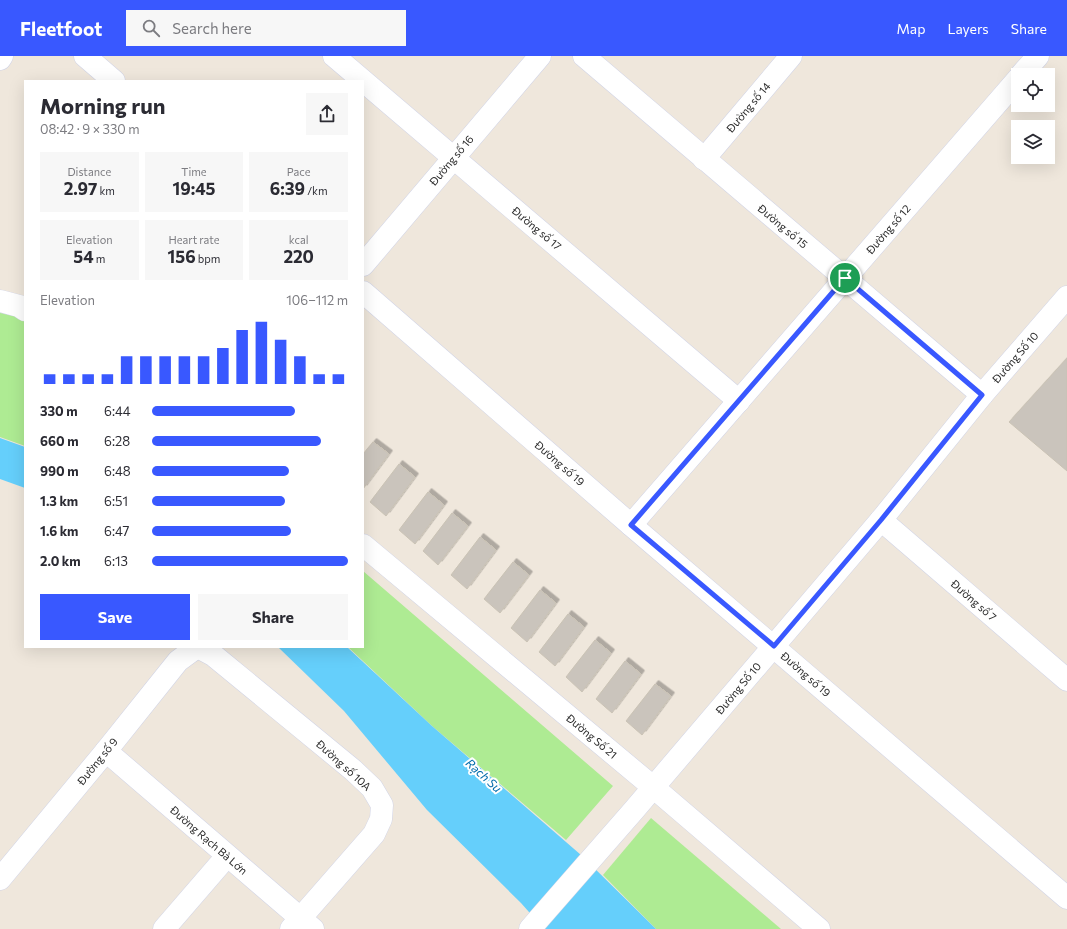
<!DOCTYPE html>
<html lang="en">
<head>
<meta charset="utf-8">
<style>
  body { margin:0; font-family:Commissioner,sans-serif; background:#f7f7f7; color:#2b2b33; height:100vh; display:flex; flex-direction:column; font-size:15px; white-space:nowrap }
  * { box-sizing:border-box; margin:0 }
  p { font-size:13px; color:#7c7c81 }
  .icon { flex:none; width:22px; height:22px; fill:none; stroke:currentColor; stroke-width:2; stroke-linecap:round; stroke-linejoin:round }
  .map { position:relative; flex:1; overflow:hidden }
  .sheet { position:absolute; left:24px; top:24px; width:340px; height:568px; display:flex; flex-direction:column; background:#fff; border-radius:0px; box-shadow:0 4px 16px #0002 }
  .sheet>* { flex:none }
  .fabs { position:absolute; left:1011px; top:12px; display:grid; gap:8px }
  .fabs a { display:grid; place-items:center; width:44px; height:44px; border-radius:0px; background:#fff; box-shadow:0 4px 16px #0002; font-size:20px }
  .pin { position:absolute; display:grid; place-items:center; width:34px; height:34px; color:#fff; margin:-17px; border:2px solid #fff; border-radius:50%; box-shadow:0 1px 4px #0007 }
  .round { display:grid; place-items:center; flex:none; width:42px; height:42px; border-radius:0px; background:#f7f7f7 }
  .summary { display:flex; align-items:center; justify-content:space-between; height:68px; padding:0 16px }
  h1 { font-size:22px; font-weight:700; line-height:30px }
  .metrics { display:grid; grid-template-columns:repeat(3,1fr); gap:6px; height:68px; padding:4px 16px }
  .metrics div { display:grid; align-content:center; border-radius:0px; background:#f7f7f7; text-align:center }
  .metrics b { font-size:17px; font-weight:700 }
  .metrics small { font-size:11px; font-weight:400 }
  .metrics p { font-size:11px }
  .chart { height:112px; padding:8px 16px }
  .chart p { display:flex; justify-content:space-between }
  .chart svg { width:100%; height:72px; margin-top:4px; stroke:#3958ff; stroke-width:6 }
  .action { display:flex; gap:8px; margin-top:auto; padding:8px 16px }
  .action a { flex:1; height:46px; border-radius:0px; background:#3958ff; color:#fff; font-size:16px; font-weight:700; line-height:46px; text-align:center }
  .action a+a { background:#f7f7f7; color:#2b2b33 }
  ul { padding:0 16px; list-style:none; font-size:13px }
  li { display:grid; grid-template-columns:64px 48px 1fr; align-items:center; height:30px }
  li i { height:10px; border-radius:5px; background:#3958ff }
  header { display:flex; align-items:center; gap:24px; box-sizing:border-box; height:56px; padding:0 20px; background:#3958ff; color:#fff }
  header strong { font-size:19px }
  nav { display:flex; gap:22px; margin-inline-start:auto; font-size:14px }
  .search { width:280px; height:36px; background:#f7f7f7; display:flex; align-items:center; gap:10px; box-sizing:border-box; padding:0 14px; border-radius:0px; color:#7c7c81; font-size:15px }
  .map>svg:first-child { display:block }
  .green { fill:#aeeb93 }
  .water { fill:#65cffb }
  .building { fill:#cac4bc; stroke:#cac3b5; filter:url(#shadow) }
  .lines { fill:none; stroke-linecap:round; stroke-linejoin:round }
  .street-casing { stroke:#d1d4e6; stroke-width:23 }
  .street { stroke:#fff; stroke-width:22 }
  .route-casing { stroke:#fff; stroke-width:8 }
  .route { stroke:#3958ff; stroke-width:5 }
  .labels { text-anchor:middle; dominant-baseline:central; stroke-width:4; stroke-linejoin:round; paint-order:stroke }
  .street-label { font-size:11px; fill:#2b2b2b; stroke:#fff }
  .water-label { font-size:12px; font-style:italic; fill:#006bab; stroke:#fff }
</style>
</head>
<body>
<header>
<strong>Fleetfoot</strong>
<div class="search"><svg class="icon" aria-label="search" viewBox="0 0 24 24"><circle cx="10" cy="10" r="6"/><path d="M15 15l6 6"/></svg>Search here</div>
<nav><a>Map</a><a>Layers</a><a>Share</a></nav>
</header>
<div class="map">
<svg width="1067" height="873" viewBox="0 0 1067 873">
  <defs>
    <filter id="shadow"><feDropShadow dx="3.5" dy="-3.5" stdDeviation="0" flood-color="#0004"/></filter>
  </defs>
  <rect width="100%" height="100%" fill="#efe7dc"/>
  <g class="green">
    <polygon points="0,255 17,260 25,264 25,390 0,381"/>
    <polygon points="363,515 613,730 566,784 432,670 348,591 363,591"/>
    <polygon points="651,762 781,873 656,873 603,819"/>
  </g>
  <g class="water">
    <polygon points="0,382 25,391 25,432 0,423"/>
    <polygon points="278,591 347,591 432,670 581,799 656,873 544,873 521,847 427,754 344,655"/>
  </g>
  <g class="building">
    <polygon points="1067,302 1067,415 1009,366"/>
    <polygon points="373,386 389,398 363,433 363,398"/>
    <polygon points="399,408 415,421 386,460 370,446"/>
    <polygon points="428,436 444,449 415,488 399,474"/>
    <polygon points="452,457 468,470 438,509 423,495"/>
    <polygon points="480,481 496,494 467,533 451,519"/>
    <polygon points="513,506 529,519 500,557 484,543"/>
    <polygon points="540,534 556,547 527,586 511,572"/>
    <polygon points="568,558 584,571 555,610 539,596"/>
    <polygon points="595,584 611,597 582,636 566,621"/>
    <polygon points="625,605 641,618 612,657 596,643"/>
    <polygon points="655,628 671,640 642,679 626,665"/>
  </g>
  <g class="lines">
    <defs>
      <g id="street">
        <polyline points="85,0 114,25"/>
        <polyline points="334,0 739,345"/>
        <polyline points="584,0 982,339"/>
        <polyline points="0,3 2,0"/>
        <polyline points="1021,19 1038,0"/>
        <polyline points="704,103 791,0"/>
        <polyline points="363,209 540,0"/>
        <polyline points="363,236 631,469 1067,842"/>
        <polyline points="0,245 19,250 25,254"/>
        <polyline points="881,464 1067,624"/>
        <polyline points="631,469 1018,23"/>
        <polyline points="363,489 653,731 819,873"/>
        <polyline points="198,591 213,599 353,714 372,732 382,749 381,763 374,778 291,873"/>
        <polyline points="106,695 313,873"/>
        <polyline points="0,823 106,695 178,605 197,591"/>
        <polyline points="164,873 227,800"/>
        <polyline points="530,873 634,754 881,464 982,339 1067,241"/>
      </g>
    </defs>
    <use href="#street" class="street-casing"/>
    <use href="#street" class="street"/>
  </g>
  <g class="lines">
    <defs>
      <polygon id="route" points="845,222 982,339 881,464 774,590 631,469"/>
    </defs>
    <use href="#route" class="route-casing"/>
    <use href="#route" class="route"/>
  </g>
  <g class="labels">
    <g class="street-label">
      <text transform="translate(748 51) rotate(-50)">Đường số 14</text>
      <text transform="translate(451 104) rotate(-50)">Đường số 16</text>
      <text transform="translate(783 170) rotate(40)">Đường số 15</text>
      <text transform="translate(537 172) rotate(40)">Đường số 17</text>
      <text transform="translate(888 173) rotate(-49)">Đường số 12</text>
      <text transform="translate(1015 301) rotate(-49)">Đường Số 10</text>
      <text transform="translate(560 407) rotate(41)">Đường số 19</text>
      <text transform="translate(974 544) rotate(41)">Đường số 7</text>
      <text transform="translate(806 618) rotate(41)">Đường số 19</text>
      <text transform="translate(738 632) rotate(-50)">Đường Số 10</text>
      <text transform="translate(592 680) rotate(40)">Đường Số 21</text>
      <text transform="translate(97 705) rotate(-51)">Đường số 9</text>
      <text transform="translate(344 709) rotate(42)">Đường số 10A</text>
      <text transform="translate(209 784) rotate(41)">Đường Rạch Bà Lớn</text>
    </g>
    <g class="water-label">
      <text transform="translate(484 719) rotate(42)">Rạch Su</text>
    </g>
  </g>
</svg>
<div class="fabs">
<a><svg class="icon" aria-label="locate" viewBox="0 0 24 24"><circle cx="12" cy="12" r="6"/><path d="M12 2v4M12 18v4M2 12h4M18 12h4"/></svg></a>
<a><svg class="icon" aria-label="layers" viewBox="0 0 24 24"><path d="M12 4l9 5-9 5-9-5zM3 14l9 5 9-5"/></svg></a>
</div>
<div class="pin" style="left:845px;top:222px;background:#1e9e55"><svg class="icon" aria-label="arrive" viewBox="0 0 24 24"><path d="M6 21V4h12l-3 4 3 4H6"/></svg></div>
<section class="sheet">
<div class="summary"><div><h1>Morning run</h1><p>08:42 · 9 × 330 m</p></div><a class="round"><svg class="icon" aria-label="share" viewBox="0 0 24 24"><path d="M12 15V3M7 8l5-5 5 5M5 13v7h14v-7"/></svg></a></div>
<div class="metrics">
<div><p>Distance</p><b>2.97<small> km</small></b></div>
<div><p>Time</p><b>19:45</b></div>
<div><p>Pace</p><b>6:39<small> /km</small></b></div>
</div>
<div class="metrics">
<div><p>Elevation</p><b>54<small> m</small></b></div>
<div><p>Heart rate</p><b>156<small> bpm</small></b></div>
<div><p>kcal</p><b>220</b></div>
</div>
<div class="chart"><p><span>Elevation</span>106–112 m</p>
<svg viewBox="0 0 160 44" preserveAspectRatio="none"><path d="M5 44V38M15 44V38M25 44V38M35 44V38M45 44V27M55 44V27M65 44V27M75 44V27M85 44V27M95 44V22M105 44V11M115 44V6M125 44V17M135 44V27M145 44V38M155 44V38"/></svg>
</div>
<ul>
<li><b>330 m</b>6:44<i style="width:73%"></i></li>
<li><b>660 m</b>6:28<i style="width:86%"></i></li>
<li><b>990 m</b>6:48<i style="width:70%"></i></li>
<li><b>1.3 km</b>6:51<i style="width:68%"></i></li>
<li><b>1.6 km</b>6:47<i style="width:71%"></i></li>
<li><b>2.0 km</b>6:13<i style="width:100%"></i></li>
</ul>
<div class="action"><a>Save</a><a>Share</a></div>
</section>
</div>
</body>
</html>
